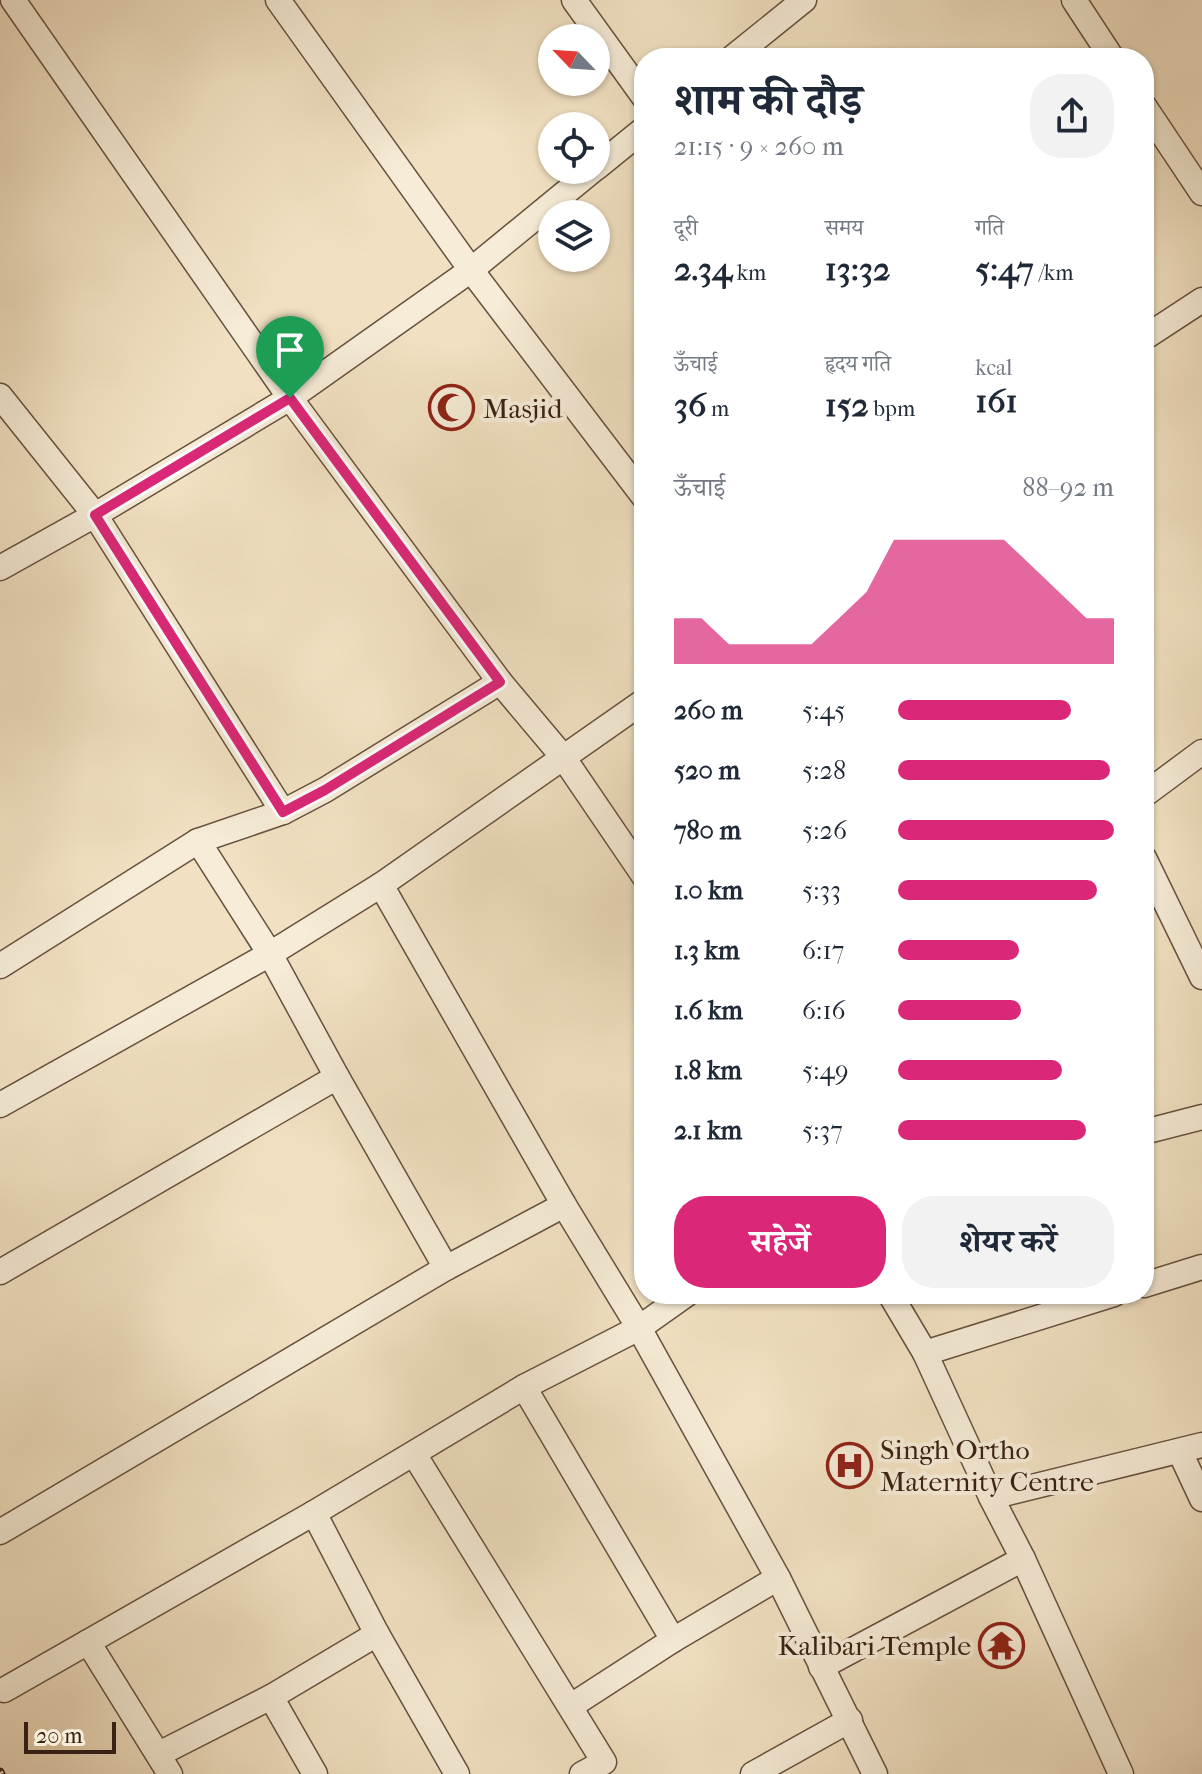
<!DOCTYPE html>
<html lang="hi">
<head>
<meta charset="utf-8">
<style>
  body { margin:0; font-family:"IM FELL French Canon","Noto Serif Devanagari",serif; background:#f2f2f3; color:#1f2937; height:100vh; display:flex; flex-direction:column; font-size:30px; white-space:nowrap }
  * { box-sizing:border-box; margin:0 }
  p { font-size:26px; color:#747a83 }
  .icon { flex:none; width:44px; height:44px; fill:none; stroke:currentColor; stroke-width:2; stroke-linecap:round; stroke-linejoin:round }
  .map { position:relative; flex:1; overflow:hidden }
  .details { position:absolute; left:634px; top:48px; width:520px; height:1256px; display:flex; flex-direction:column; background:#fff; border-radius:32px; box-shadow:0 2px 6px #0004 }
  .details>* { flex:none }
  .needle { width:52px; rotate:295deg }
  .fabs { position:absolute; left:538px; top:24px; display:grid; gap:16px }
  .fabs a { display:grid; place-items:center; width:72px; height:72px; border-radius:50%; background:#fff; box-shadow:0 2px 6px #0004; font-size:40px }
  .scale { position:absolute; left:24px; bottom:20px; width:92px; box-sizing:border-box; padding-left:8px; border:4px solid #392113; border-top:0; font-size:22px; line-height:28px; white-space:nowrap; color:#392113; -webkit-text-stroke:6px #f6ecd7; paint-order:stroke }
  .pin { position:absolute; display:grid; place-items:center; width:68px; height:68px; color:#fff; margin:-82px -34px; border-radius:50% 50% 50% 0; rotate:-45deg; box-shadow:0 0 8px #0007 }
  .pin .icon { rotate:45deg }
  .round { display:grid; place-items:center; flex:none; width:84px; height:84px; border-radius:32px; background:#f2f2f3 }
  .summary { display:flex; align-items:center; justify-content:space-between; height:136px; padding:0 40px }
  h1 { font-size:44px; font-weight:700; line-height:60px }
  .metrics { display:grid; grid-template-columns:repeat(3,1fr); gap:12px; height:136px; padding:8px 40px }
  .metrics div { display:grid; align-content:center }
  .metrics b { font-size:34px; font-weight:700 }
  .metrics small { font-size:22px; font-weight:400 }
  .metrics p { font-size:22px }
  .chart { height:224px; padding:16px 40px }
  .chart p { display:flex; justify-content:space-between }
  .chart svg { width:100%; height:144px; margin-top:8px; fill:#db2777; opacity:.7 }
  .primary-button { display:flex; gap:16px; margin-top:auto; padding:16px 40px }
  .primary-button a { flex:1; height:92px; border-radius:32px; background:#db2777; color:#fff; font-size:32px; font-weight:700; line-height:92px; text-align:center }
  .primary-button a+a { background:#f2f2f3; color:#1f2937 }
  ul { padding:0 40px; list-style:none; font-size:26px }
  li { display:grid; grid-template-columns:128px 96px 1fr; align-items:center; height:60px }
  li i { height:20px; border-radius:10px; background:#db2777 }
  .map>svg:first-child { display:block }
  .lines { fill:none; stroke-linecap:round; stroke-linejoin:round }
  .minor-casing { stroke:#67513f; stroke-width:27 }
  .minor { stroke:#f6ecd7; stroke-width:24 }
  .rail-casing { stroke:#392113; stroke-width:9 }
  .rail { stroke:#f6ecd7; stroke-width:6; stroke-dasharray:18; stroke-linecap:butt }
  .route-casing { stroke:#fff; stroke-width:16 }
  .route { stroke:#db2777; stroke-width:10 }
  .labels { text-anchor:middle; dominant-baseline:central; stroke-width:8; stroke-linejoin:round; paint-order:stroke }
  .poi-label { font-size:28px; fill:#392113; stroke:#f6ecd7; text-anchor:start }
</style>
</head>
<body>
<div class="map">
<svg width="1202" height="1774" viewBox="0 0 1202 1774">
  <rect width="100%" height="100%" fill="#f1e1c2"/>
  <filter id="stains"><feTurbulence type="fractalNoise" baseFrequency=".0025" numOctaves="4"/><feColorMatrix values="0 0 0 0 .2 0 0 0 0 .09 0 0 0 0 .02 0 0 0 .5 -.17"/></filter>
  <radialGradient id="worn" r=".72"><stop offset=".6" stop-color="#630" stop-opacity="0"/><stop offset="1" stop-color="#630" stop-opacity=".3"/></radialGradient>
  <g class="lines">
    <defs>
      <g id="minor">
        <polyline points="13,0 290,398 500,682 563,757 644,876"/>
        <polyline points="278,0 471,270 644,497"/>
        <polyline points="574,0 644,97"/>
        <polyline points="1074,0 1112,58"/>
        <polyline points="732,58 804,0"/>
        <polyline points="1144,106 1202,193"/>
        <polyline points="596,168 644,129"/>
        <polyline points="1144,338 1202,300"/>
        <polyline points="0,396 95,515 283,812"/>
        <polyline points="0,568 95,515 290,398 471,270 593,170"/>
        <polyline points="1144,795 1202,752"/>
        <polyline points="198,841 270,954 337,1077 446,1268"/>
        <polyline points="1144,858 1202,977"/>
        <polyline points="381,885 564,1205 639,1328 778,1578 875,1774"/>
        <polyline points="0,966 198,841 283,812 325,790 500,682"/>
        <polyline points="0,1105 270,954 381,885 644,701"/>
        <polyline points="1144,1132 1202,1117"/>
        <polyline points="0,1272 337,1077"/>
        <polyline points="1144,1285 1202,1267"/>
        <polyline points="890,1294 925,1353 991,1497 1023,1559 1121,1774"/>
        <polyline points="925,1353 1114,1294"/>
        <polyline points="524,1387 673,1640"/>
        <polyline points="1180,1452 1202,1499"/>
        <polyline points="414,1454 604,1762 582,1774"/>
        <polyline points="991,1497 1202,1445"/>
        <polyline points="314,1513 377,1634 457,1774"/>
        <polyline points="0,1532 446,1268 564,1205"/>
        <polyline points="88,1642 170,1774"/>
        <polyline points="821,1667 1023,1559"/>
        <polyline points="4,1690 314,1513 524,1387 639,1328 687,1294"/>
        <polyline points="271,1697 315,1774"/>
        <polyline points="571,1706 673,1640 778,1578"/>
        <polyline points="159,1754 271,1697 377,1634"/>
        <polyline points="753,1774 850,1720"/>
      </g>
    </defs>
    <use href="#minor" class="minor-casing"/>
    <use href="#minor" class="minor"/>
    <defs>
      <polyline id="rail" points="0,1772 1,1774"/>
    </defs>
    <use href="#rail" class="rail-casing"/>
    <use href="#rail" class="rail"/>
  </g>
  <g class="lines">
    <defs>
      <polygon id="route" points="290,398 500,682 325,790 283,812 95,515"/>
    </defs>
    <use href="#route" class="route-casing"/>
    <use href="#route" class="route"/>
  </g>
  <defs>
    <symbol id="mosque-ring" viewBox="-11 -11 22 22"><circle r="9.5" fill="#f6ecd7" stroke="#8f2418" stroke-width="1.5"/><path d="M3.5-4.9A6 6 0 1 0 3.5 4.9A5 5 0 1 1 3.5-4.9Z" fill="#8f2418"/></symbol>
    <symbol id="hospital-ring" viewBox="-11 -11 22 22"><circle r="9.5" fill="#f6ecd7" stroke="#8f2418" stroke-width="1.5"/><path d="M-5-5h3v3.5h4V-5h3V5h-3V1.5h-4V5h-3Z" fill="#8f2418"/></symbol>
    <symbol id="temple-ring" viewBox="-11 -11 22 22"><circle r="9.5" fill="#f6ecd7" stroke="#8f2418" stroke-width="1.5"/><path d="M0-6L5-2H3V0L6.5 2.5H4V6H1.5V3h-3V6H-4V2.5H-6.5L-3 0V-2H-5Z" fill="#8f2418"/></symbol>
  </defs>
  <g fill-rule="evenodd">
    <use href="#mosque-ring" x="426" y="382" width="51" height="51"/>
    <use href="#hospital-ring" x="824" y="1440" width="51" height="51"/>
    <use href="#temple-ring" x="976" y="1620" width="51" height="51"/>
  </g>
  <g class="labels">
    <g class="poi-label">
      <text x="483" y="408">Masjid</text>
      <text x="880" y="1449">Singh Ortho<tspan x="880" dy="32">Maternity Centre</tspan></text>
      <text x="971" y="1645" text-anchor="end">Kalibari Temple</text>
    </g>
  </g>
  <rect width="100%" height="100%" filter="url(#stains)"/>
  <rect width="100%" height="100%" fill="url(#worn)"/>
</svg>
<div class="fabs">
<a><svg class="needle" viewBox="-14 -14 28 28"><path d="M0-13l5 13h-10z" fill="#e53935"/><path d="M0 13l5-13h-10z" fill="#747a83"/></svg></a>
<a><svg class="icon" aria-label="locate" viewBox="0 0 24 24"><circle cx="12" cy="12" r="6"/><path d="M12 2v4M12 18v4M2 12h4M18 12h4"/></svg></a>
<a><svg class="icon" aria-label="layers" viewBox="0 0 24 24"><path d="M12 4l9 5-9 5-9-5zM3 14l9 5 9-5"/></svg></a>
</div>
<div class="scale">20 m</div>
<div class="pin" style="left:290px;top:398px;background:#1e9e55"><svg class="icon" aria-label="arrive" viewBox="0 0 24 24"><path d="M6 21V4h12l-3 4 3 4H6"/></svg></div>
<section class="details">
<div class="summary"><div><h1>शाम की दौड़</h1><p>21:15 · 9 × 260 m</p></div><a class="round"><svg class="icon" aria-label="share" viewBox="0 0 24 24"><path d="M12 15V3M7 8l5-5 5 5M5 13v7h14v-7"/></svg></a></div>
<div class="metrics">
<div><p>दूरी</p><b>2.34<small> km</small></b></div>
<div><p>समय</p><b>13:32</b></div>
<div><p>गति</p><b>5:47<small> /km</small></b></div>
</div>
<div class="metrics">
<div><p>ऊँचाई</p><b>36<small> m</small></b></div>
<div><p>हृदय गति</p><b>152<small> bpm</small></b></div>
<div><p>kcal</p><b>161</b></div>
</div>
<div class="chart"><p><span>ऊँचाई</span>88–92 m</p>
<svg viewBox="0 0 160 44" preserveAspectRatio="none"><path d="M0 44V30L10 30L20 38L30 38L40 38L50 38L60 30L70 22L80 6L90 6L100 6L110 6L120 6L130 14L140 22L150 30L160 30V44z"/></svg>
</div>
<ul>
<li><b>260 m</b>5:45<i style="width:80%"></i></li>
<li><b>520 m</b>5:28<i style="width:98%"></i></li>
<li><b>780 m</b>5:26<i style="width:100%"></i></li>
<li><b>1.0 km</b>5:33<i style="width:92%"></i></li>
<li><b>1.3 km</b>6:17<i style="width:56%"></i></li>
<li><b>1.6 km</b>6:16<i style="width:57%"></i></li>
<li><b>1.8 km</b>5:49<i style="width:76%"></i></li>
<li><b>2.1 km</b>5:37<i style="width:87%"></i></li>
</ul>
<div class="primary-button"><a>सहेजें</a><a>शेयर करें</a></div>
</section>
</div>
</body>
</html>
